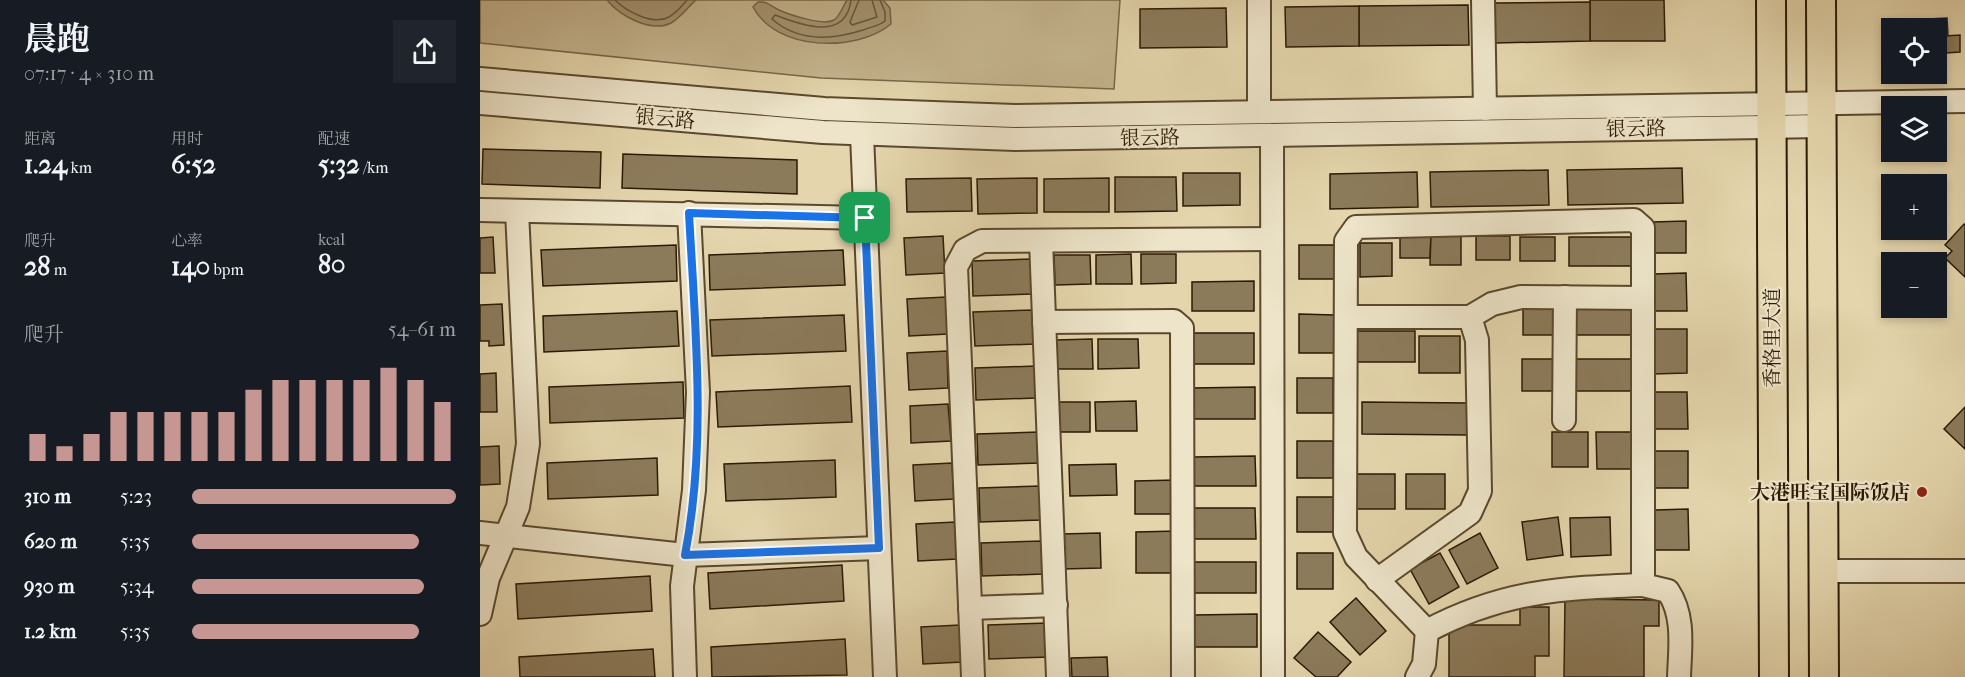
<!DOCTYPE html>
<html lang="zh">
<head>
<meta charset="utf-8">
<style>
  body { margin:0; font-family:"IM FELL French Canon","Noto Serif SC",serif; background:#20242c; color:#f1f3f6; height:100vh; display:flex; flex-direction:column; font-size:22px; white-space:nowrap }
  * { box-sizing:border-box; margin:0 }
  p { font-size:20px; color:#9ea1a6 }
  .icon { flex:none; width:33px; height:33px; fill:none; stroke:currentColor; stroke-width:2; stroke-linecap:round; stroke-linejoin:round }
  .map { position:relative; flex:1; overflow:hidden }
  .drawer { display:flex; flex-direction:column; background:#171b24; width:480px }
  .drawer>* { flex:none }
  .tools { position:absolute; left:1401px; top:18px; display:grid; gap:12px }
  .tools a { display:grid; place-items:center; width:66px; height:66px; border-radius:0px; background:#171b24; box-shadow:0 3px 9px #0003; font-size:30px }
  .pin { position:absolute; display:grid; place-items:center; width:51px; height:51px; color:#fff; margin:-26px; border-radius:12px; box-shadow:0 3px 9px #0006 }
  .round { display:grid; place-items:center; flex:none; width:63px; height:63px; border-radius:0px; background:#20242c }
  .headline { display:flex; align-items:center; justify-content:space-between; height:102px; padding:0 24px }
  h1 { font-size:33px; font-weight:700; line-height:45px }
  .stats { display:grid; grid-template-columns:repeat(3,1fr); gap:9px; height:102px; padding:6px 24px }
  .stats div { display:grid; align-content:center }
  .stats b { font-size:26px; font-weight:700 }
  .stats small { font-size:16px; font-weight:400 }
  .stats p { font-size:16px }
  .chart { height:168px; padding:12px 24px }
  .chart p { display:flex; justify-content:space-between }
  .chart svg { width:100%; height:108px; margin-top:6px; stroke:#c59692; stroke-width:6 }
  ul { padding:0 24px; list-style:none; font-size:20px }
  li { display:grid; grid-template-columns:96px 72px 1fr; align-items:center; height:45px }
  li i { height:15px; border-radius:8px; background:#c59692 }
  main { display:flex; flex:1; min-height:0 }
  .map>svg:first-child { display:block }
  .green { fill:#c5b58f; stroke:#786849; stroke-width:1.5 }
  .water { fill:#a59573; stroke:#756446; stroke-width:1.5 }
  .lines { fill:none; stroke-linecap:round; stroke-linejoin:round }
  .shore { stroke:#68583b; stroke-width:1.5 }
  .building { fill:#8c7b5b; stroke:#2c1a03; stroke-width:1.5 }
  .minor-casing { stroke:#5a492d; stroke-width:26 }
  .major-casing { stroke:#2c1a03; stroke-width:32 }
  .minor { stroke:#ede4c9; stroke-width:22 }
  .major { stroke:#e4d5ac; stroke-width:28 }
  .route-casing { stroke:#fff; stroke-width:12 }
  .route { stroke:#1a73e8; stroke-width:8 }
  .poi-dot { fill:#8f2418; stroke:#ede4c9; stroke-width:2 }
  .labels { text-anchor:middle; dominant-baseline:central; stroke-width:4.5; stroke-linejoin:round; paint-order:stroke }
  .street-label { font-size:20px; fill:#2c1a03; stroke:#ede4c9 }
  .poi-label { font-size:20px; font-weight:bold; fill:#2c1a03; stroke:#ede4c9; text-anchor:end }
</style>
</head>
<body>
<main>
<section class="drawer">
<div class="headline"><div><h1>晨跑</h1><p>07:17 · 4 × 310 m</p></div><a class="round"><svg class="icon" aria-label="share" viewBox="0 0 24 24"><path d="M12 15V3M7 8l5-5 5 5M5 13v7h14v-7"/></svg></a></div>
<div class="stats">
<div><p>距离</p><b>1.24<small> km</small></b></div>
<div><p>用时</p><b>6:52</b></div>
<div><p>配速</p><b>5:32<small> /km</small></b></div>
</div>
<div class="stats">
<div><p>爬升</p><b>28<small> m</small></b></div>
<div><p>心率</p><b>140<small> bpm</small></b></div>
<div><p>kcal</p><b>80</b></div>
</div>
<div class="chart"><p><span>爬升</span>54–61 m</p>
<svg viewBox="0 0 160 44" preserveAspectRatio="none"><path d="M5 44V33M15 44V38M25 44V33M35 44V24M45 44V24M55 44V24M65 44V24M75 44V24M85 44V15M95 44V11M105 44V11M115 44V11M125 44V11M135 44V6M145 44V11M155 44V20"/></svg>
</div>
<ul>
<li><b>310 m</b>5:23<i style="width:100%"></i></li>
<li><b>620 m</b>5:35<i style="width:86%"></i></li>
<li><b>930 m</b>5:34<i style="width:88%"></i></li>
<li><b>1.2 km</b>5:35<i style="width:86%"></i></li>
</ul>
</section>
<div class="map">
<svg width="1485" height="677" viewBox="0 0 1485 677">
  <rect width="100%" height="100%" fill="#e4d5ac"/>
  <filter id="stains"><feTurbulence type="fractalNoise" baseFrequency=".00333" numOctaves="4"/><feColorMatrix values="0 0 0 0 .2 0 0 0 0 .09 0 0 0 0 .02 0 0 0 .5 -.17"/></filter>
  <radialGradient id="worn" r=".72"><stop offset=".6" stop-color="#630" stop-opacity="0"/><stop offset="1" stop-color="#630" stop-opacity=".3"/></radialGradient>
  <polygon class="green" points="0,0 640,0 634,89 341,78 0,43"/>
  <g class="water">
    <path d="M127,0H216C208,7 200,18 191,23C171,33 140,16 127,0Z"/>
    <path d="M367,0H403L410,8L411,24C376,53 296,51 273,7L278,2C287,1 291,6 299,10C310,15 344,26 354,20C360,16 363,6 367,0Z"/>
  </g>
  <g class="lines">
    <g class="shore">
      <path d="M135,0C146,11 173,26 189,17C196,13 202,6 207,0"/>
      <path d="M371,0C366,42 321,25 295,15L292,19C318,42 352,40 383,30C390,27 399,26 405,21V12L400,0"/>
      <polyline points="379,0 370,22 372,25 397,17 392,0"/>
    </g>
  </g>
  <g class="building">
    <polygon points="1110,0 1184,0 1185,41 1110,41"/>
    <polygon points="1110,2 1110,41 1015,43 1015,3"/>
    <polygon points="988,5 989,45 879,46 879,6"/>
    <polygon points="879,6 879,46 806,47 805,7"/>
    <polygon points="746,8 747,47 660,48 660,9"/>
    <polygon points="1467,18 1468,36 1456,36 1456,28 1429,28 1428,20"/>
    <polygon points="1480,35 1480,52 1466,53 1465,36"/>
    <polygon points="3,149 121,152 120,188 2,184"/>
    <polygon points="143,154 317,160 317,194 142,188"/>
    <polygon points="1202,168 1203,203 1088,205 1087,170"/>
    <polygon points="1068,170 1069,205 951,207 950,172"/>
    <polygon points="937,172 938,207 850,209 850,174"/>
    <polygon points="703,173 760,173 760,205 703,206"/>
    <polygon points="635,177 696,177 697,211 635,212"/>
    <polygon points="491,178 492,211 427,212 426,179"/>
    <polygon points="557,178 557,213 498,214 497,179"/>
    <polygon points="629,178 629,212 564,212 564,179"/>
    <polygon points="1206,221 1206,253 1172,253 1172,222"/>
    <polygon points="1484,224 1485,225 1485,277 1465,258 1472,251 1465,245"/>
    <polygon points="920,235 951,235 950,258 920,258"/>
    <polygon points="951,235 981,235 981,265 950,265"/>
    <polygon points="463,236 465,273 426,275 424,238"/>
    <rect x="996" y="236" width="34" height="24"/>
    <polygon points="13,237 15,273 0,273 0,238"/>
    <rect x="1040" y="237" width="35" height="24"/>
    <rect x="1089" y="237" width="64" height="29"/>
    <polygon points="880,243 912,243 912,276 880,277"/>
    <polygon points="196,245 197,281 63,286 61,250"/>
    <rect x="819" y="245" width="36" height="34"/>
    <polygon points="363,250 365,285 230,290 229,255"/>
    <polygon points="651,254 652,284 616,284 616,255"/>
    <polygon points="661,254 696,254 696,283 661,284"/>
    <polygon points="574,255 610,255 611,284 575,285"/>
    <polygon points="552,259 554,294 493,296 492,261"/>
    <polygon points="1206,273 1207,311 1173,311 1173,274"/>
    <polygon points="774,281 774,311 712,311 712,282"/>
    <polygon points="466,297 468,334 429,336 427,299"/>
    <rect x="1043" y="303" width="34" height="32"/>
    <rect x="1095" y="303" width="59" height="32"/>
    <polygon points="22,304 24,345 9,346 9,341 0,341 0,305"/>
    <polygon points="554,310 555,344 495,346 493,312"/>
    <polygon points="197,311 199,346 64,352 63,316"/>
    <polygon points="819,314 855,315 855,353 819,353"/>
    <polygon points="364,315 366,351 232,356 230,320"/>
    <polygon points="1173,329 1207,329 1207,373 1173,374"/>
    <rect x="875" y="331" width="60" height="31"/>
    <rect x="712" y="333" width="62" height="31"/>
    <rect x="939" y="336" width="41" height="37"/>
    <polygon points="612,339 613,369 576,369 576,340"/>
    <polygon points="618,339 658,339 659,368 618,369"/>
    <polygon points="467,351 468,388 429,390 427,353"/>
    <rect x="1042" y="359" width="35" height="32"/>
    <rect x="1095" y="359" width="59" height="32"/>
    <polygon points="556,366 557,398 496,400 495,368"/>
    <polygon points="16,373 17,412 0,412 0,374"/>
    <rect x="817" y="378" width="36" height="35"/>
    <polygon points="203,382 204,418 70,423 69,387"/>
    <polygon points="370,386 372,422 238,427 236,392"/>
    <polygon points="775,387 775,419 713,419 712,388"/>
    <polygon points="1173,392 1207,392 1208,429 1174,429"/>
    <polygon points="656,401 657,431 616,431 615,402"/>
    <polygon points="573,402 610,402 610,432 574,432"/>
    <polygon points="882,402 989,403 989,435 882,434"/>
    <polygon points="468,404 471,441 431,443 430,406"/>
    <polygon points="1485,407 1485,449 1464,429"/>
    <polygon points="558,432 559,463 498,465 497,434"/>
    <rect x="1072" y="432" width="36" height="35"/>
    <polygon points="1116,432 1151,432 1152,469 1117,469"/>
    <rect x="817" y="441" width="36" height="37"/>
    <polygon points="19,446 20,484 0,485 0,447"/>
    <rect x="1174" y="451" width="34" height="37"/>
    <polygon points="775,456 776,486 713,486 713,457"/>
    <polygon points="177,458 178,495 68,499 67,463"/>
    <polygon points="355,460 356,497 246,501 244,464"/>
    <polygon points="472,463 474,499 435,501 433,465"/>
    <polygon points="636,464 637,495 590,496 589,465"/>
    <rect x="877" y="474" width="38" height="35"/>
    <rect x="926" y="474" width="39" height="35"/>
    <polygon points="696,480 696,514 655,514 655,481"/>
    <polygon points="560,486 561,520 500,522 499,488"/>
    <rect x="817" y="497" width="36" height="35"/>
    <polygon points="713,508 775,508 776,539 714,539"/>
    <polygon points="1208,509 1209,550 1175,550 1175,510"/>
    <polygon points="1078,517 1083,555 1047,560 1042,522"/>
    <polygon points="1130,517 1131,555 1091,557 1090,518"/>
    <polygon points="475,522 477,559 438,561 436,524"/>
    <polygon points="697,531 697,573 656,573 656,532"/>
    <polygon points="620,533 621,568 583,569 582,534"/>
    <polygon points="1000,533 1018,568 987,584 969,550"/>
    <polygon points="562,541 563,574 502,576 501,543"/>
    <rect x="817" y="553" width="36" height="36"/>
    <polygon points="960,553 979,587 949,604 930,569"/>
    <rect x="714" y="562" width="62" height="31"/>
    <polygon points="362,565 364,601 230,609 228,573"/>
    <polygon points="170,576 172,611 38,619 36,584"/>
    <polygon points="876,598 906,631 880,655 850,622"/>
    <polygon points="1085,599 1179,600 1179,626 1164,626 1164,677 1084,677"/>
    <polygon points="1040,607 1069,607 1069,656 1055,656 1055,677 969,677 969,625 1040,625"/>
    <polygon points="777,614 777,647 714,647 714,615"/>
    <polygon points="568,623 570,657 509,659 508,625"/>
    <polygon points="480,625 483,662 443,664 441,627"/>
    <polygon points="838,632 871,662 857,677 836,677 814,658"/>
    <polygon points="365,639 367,675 232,677 231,647"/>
    <polygon points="173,649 175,677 40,677 39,657"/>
    <polygon points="627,657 628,677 592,677 591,658"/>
  </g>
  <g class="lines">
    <defs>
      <g id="minor">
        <polyline points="1003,0 1005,109"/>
        <polyline points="0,79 344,109 535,116 1485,101"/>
        <polyline points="0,103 343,132 535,139 1341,126"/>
        <polyline points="779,112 779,0"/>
        <polyline points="382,135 405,677"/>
        <polyline points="792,136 793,677"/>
        <polyline points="0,210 385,218"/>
        <polyline points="561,241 578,677"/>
        <polyline points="866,317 990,317 1012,304 1041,297 1163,298"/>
        <polyline points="564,322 694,321 702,328 703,677"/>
        <polyline points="1084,420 1085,297"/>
        <polyline points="0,533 205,555 399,548"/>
        <polyline points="1343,571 1485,571"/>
        <polyline points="897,580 990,513 1000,491 997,340 990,317"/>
        <polyline points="490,608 576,605"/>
        <polyline points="0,614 8,578 38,507 48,444 37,211"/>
        <path d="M947,631L876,557L865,533L866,241L876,227L1154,220L1163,228V585L1188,591C1205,616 1200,648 1199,677"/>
        <path d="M947,631C1022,591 1081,588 1163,585"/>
        <polyline points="205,677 202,586 214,490 218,392 209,213"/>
        <polyline points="493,677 476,267 485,250 502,241 792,239"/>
        <polyline points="937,677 944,664 947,631"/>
      </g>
      <g id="major">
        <polyline points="1291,0 1294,677"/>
        <polyline points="1341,0 1344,677"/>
      </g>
    </defs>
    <use href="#minor" class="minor-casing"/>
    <use href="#major" class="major-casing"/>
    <use href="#minor" class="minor"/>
    <use href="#major" class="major"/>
  </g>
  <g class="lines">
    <defs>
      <path id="route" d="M209,213L385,218L399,548L205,555C227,442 215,327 209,213Z"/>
    </defs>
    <use href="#route" class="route-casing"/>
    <use href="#route" class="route"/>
  </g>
  <circle class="poi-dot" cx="1442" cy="492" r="6"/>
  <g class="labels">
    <g class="street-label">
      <text transform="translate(185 119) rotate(5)">银云路</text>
      <text transform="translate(1156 129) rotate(-1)">银云路</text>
      <text transform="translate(670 138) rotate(-1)">银云路</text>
      <text transform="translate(1292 338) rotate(-90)">香格里大道</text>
    </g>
    <g class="poi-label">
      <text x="1430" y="492">大港旺宝国际饭店</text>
    </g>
  </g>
  <rect width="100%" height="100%" filter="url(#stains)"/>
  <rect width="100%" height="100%" fill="url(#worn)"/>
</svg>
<div class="tools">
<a><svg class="icon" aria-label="locate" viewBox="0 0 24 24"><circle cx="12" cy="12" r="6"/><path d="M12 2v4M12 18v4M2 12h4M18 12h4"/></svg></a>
<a><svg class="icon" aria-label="layers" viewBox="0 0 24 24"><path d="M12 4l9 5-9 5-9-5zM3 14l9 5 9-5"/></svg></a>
<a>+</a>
<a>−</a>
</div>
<div class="pin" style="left:385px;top:218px;background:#1e9e55"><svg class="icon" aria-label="arrive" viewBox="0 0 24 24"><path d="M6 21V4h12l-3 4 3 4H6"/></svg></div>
</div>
</main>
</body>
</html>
